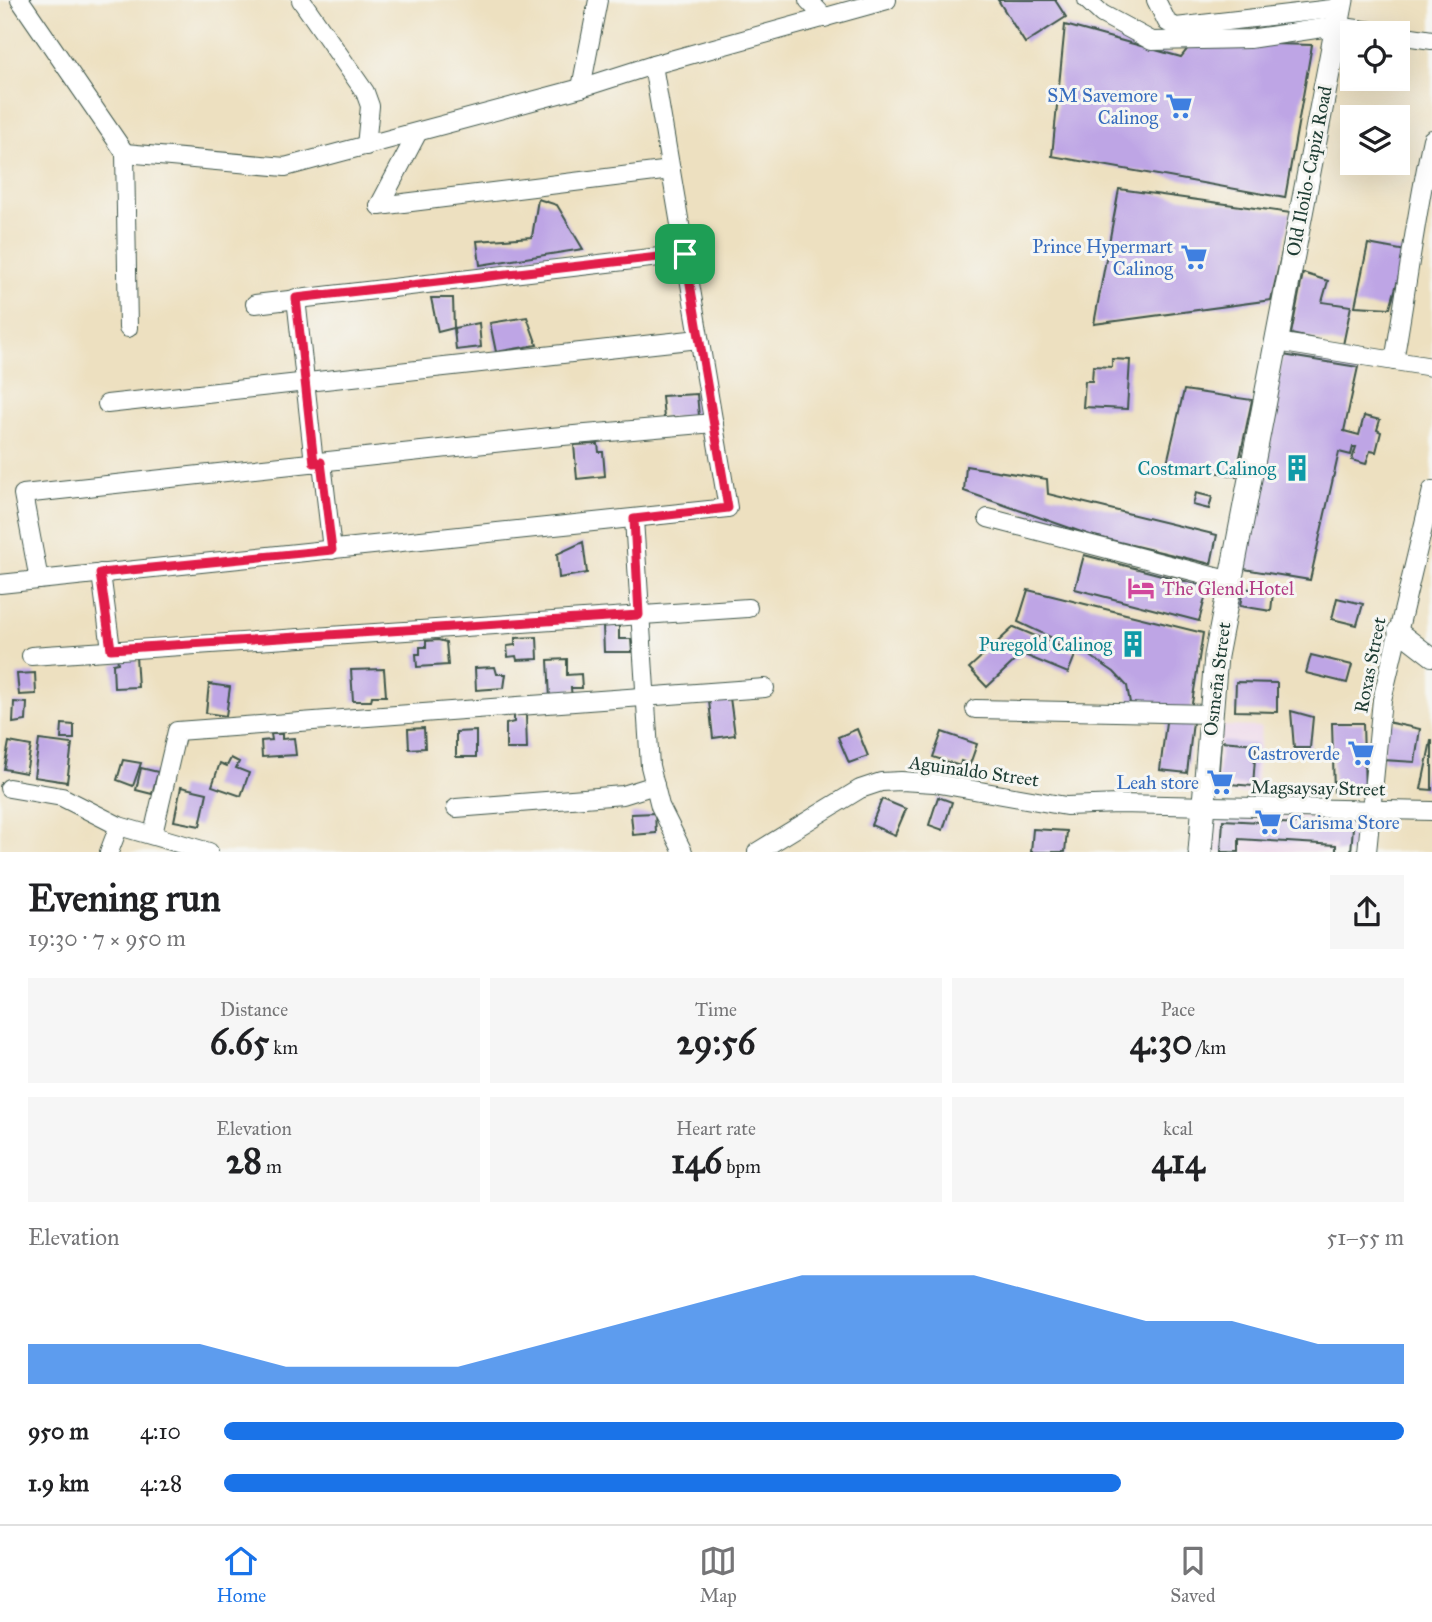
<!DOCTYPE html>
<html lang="en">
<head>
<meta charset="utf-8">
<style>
  body { margin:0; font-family:"IM FELL Great Primer",serif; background:#f6f6f6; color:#202124; height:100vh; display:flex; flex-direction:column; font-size:26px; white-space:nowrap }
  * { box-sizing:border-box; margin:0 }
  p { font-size:23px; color:#757577 }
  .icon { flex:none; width:38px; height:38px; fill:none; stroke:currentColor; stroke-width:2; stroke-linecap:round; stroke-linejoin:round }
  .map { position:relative; height:852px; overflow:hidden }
  .sheet { display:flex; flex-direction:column; background:#fff; flex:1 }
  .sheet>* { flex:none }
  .fabs { position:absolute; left:1340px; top:21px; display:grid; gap:14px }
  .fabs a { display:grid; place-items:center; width:70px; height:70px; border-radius:0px; background:#fff; box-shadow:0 7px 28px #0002; font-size:35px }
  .pin { position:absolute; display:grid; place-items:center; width:60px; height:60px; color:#fff; margin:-30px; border-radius:14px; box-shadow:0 4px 10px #0006 }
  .round { display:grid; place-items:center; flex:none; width:74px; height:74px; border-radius:0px; background:#f6f6f6 }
  .headline { display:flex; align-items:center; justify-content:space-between; height:119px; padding:0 28px }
  h1 { font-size:38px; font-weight:700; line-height:52px }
  .figures { display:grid; grid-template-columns:repeat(3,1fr); gap:10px; height:119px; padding:7px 28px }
  .figures div { display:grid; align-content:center; border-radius:0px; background:#f6f6f6; text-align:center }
  .figures b { font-size:35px; font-weight:700 }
  .figures small { font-size:19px; font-weight:400 }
  .figures p { font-size:19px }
  .chart { height:196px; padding:14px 28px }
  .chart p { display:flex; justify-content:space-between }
  .chart svg { width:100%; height:126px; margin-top:7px; fill:#1a73e8; opacity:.7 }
  ul { padding:0 28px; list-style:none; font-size:23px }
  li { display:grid; grid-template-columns:112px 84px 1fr; align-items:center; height:52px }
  li i { height:18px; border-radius:9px; background:#1a73e8 }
  .tabs { display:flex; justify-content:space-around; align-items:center; height:98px; border-top:2px solid #e0e0e0; background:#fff; font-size:19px; color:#757577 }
  .tabs a { display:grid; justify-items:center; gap:4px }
  .tabs .active { color:#1a73e8 }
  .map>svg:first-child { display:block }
  .built { fill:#ecd1e9 }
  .building { fill:#bea5e5 }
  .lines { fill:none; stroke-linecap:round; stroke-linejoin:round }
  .minor-casing { stroke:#3e5549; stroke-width:20 }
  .major-casing { stroke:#3e5549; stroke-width:25 }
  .minor { stroke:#fff; stroke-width:18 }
  .major { stroke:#fff; stroke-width:23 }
  .route-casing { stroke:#fff; stroke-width:14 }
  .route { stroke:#e11d48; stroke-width:9 }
  .labels { text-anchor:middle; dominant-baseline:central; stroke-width:6; stroke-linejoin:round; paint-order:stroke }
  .shop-label { font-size:19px; fill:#366cbe; stroke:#f6f6f2; text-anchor:end }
  .street-label { font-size:19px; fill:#1f3d34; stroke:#f6f6f2 }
  .culture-label { font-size:19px; fill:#0d838f; stroke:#f6f6f2; text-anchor:end }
  .hotel-label { font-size:19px; fill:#b23c85; stroke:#f6f6f2; text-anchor:start }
</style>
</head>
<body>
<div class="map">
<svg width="1432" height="852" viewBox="0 0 1432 852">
  <rect width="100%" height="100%" fill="#f6f6f2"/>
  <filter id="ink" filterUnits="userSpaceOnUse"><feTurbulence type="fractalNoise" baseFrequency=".0143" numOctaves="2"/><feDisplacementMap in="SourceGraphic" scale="14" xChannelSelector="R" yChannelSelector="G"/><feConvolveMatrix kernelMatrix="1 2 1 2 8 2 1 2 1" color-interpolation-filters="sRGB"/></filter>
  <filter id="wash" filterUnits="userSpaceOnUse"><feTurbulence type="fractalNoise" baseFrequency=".00686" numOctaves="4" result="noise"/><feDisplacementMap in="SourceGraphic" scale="28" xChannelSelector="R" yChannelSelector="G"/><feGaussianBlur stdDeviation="1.57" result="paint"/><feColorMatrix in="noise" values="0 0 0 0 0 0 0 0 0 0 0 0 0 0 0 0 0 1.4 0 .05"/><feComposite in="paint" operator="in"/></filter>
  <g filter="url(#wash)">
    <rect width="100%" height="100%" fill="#ede0c0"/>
    <g class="built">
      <polygon points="1220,726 1261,727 1256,794 1216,794"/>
      <polygon points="1212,814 1362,817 1360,852 1211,852"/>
    </g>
    <g id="blocks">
      <g class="building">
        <polygon points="998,0 1055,0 1066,17 1025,43"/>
        <polygon points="1065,25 1181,57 1193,42 1312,45 1285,198 1052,156"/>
        <polygon points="1119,189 1291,213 1271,300 1094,324"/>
        <polygon points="538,199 557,205 583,249 480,265 477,241 532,237"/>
        <polygon points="1368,244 1406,251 1390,308 1355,306"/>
        <polygon points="1303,273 1328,281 1322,302 1351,306 1343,345 1291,334"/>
        <polygon points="431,298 453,298 454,328 438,332"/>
        <polygon points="527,317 537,345 496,352 490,323"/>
        <polygon points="479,323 481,347 456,350 454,328"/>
        <polygon points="1283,355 1358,367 1344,431 1359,435 1364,416 1380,420 1377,430 1381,432 1376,452 1370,451 1366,464 1352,460 1356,447 1353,447 1351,455 1339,452 1310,580 1238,568"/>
        <polygon points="1112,359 1130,360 1127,409 1083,407 1085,381 1092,381 1093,366 1112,367"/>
        <polygon points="1184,390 1252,400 1236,476 1167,463"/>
        <polygon points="697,394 699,416 664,418 662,396"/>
        <polygon points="598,444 599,452 603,452 605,476 577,479 574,445"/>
        <polygon points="966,466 1047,479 1048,494 1217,535 1211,564 1090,535 964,491"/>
        <polygon points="1196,493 1212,497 1209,509 1193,505"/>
        <polygon points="583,542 587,573 559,578 557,554"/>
        <polygon points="1084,555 1208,587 1199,621 1075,589"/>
        <polygon points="1243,588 1273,592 1271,611 1240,606"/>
        <polygon points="1028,590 1203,633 1191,710 1130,703 1127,686 1114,672 1089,655 1018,622"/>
        <polygon points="1337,598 1363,604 1357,625 1332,619"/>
        <polygon points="603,626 619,626 619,639 631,639 632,652 604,652"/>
        <polygon points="1014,627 1076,653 1068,673 1022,654 987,687 969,668"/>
        <polygon points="537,637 538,659 517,660 516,656 508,657 507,646 515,645 515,638"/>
        <polygon points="438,640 446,642 448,665 417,667 416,654 420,654 420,647 426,647 426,641"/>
        <polygon points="1311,655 1352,665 1347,683 1306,673"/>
        <polygon points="136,656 138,687 114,688 113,664 118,663 117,657"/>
        <polygon points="567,659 567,675 581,674 582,688 571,688 572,698 550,699 548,660"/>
        <polygon points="495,667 497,674 506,674 504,688 476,690 475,668"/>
        <polygon points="384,669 386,696 372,696 371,701 353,701 351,670"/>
        <polygon points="35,673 36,694 19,695 17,674"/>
        <polygon points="1236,682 1277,683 1277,712 1235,711"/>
        <polygon points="209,684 230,687 226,716 206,713"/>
        <polygon points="730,698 735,735 713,738 709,701"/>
        <polygon points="14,702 27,703 26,721 13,723"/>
        <polygon points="1291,711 1313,717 1310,748 1294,748"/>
        <polygon points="514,715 526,715 527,749 506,749 506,724 514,722"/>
        <polygon points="1166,722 1193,722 1187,773 1160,770"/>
        <polygon points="1387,722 1420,729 1415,762 1383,760"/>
        <polygon points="1332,723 1363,723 1365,791 1334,792"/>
        <polygon points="62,724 74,725 74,739 61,739"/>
        <polygon points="424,728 425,748 409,749 408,729"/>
        <polygon points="857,729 868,756 849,763 838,737"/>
        <polygon points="476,731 476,757 456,757 456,732"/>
        <polygon points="942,732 977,744 970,764 961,761 960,766 933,757"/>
        <polygon points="271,734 282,734 282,739 294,738 296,755 262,757 261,741 272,740"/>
        <polygon points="39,740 72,744 67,782 34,777"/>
        <polygon points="1221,741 1256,744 1253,786 1218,783"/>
        <polygon points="1431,741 1432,741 1432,790 1421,789"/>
        <polygon points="9,742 31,746 26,773 4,769"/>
        <polygon points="231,758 239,762 236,768 249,773 241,796 212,786 220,763 227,766"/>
        <polygon points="123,760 141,763 133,786 117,780"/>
        <polygon points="141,768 158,772 152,794 136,790"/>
        <polygon points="181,787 207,793 200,826 174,821"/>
        <polygon points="938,797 952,802 943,830 929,825"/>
        <polygon points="882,799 906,809 895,835 871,825"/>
        <polygon points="655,813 656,833 633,835 631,814"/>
        <polygon points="1223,820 1353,827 1351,852 1336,852 1336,845 1239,839 1239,852 1221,852"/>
        <polygon points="1033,829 1067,831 1065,852 1031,852"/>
      </g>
    </g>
  </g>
  <g filter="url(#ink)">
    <use href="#blocks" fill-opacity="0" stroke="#3e5549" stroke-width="2"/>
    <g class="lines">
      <defs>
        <g id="minor">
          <polyline points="20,0 125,153 128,328"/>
          <polyline points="301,0 365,92 370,106 366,146"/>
          <polyline points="808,0 825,18"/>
          <polyline points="1087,0 1102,14 1152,41 1249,39 1336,26 1386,33"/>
          <polyline points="1156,0 1167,22 1176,27 1340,8"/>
          <polyline points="1398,35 1432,40"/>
          <polyline points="581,88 598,0"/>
          <polyline points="125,153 285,167 581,88 653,65 887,0"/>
          <polyline points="379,206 671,170"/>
          <polyline points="379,206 418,132"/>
          <polyline points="296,298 314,463"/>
          <polyline points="255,304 685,254"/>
          <polyline points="1277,342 1432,367"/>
          <path d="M1394,361C1407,287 1416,212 1432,139"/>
          <polyline points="107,404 699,339"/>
          <polyline points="322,462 332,550"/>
          <polyline points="988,518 1231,581"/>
          <polyline points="634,519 650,766 660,806 683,852"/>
          <polyline points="101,573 111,649"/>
          <polyline points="39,580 23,494 551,437 714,423"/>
          <polyline points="0,584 728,508 653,65"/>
          <polyline points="1397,630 1432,657"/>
          <polyline points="31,656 748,608"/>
          <polyline points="975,709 1211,714"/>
          <polyline points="9,788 62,797 119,826 209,852"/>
          <polyline points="456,808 623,795 655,785"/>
          <polyline points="153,834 177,731 765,688"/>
          <polyline points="109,852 119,826"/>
          <polyline points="757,852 860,789 881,782 901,781 934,783 1066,806 1119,804 1432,811"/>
          <polyline points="1367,852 1382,700 1432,490"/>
        </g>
        <polyline id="major" points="1200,852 1216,656 1342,0"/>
      </defs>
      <use href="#minor" class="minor-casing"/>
      <use href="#major" class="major-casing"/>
      <use href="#minor" class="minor"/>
      <use href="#major" class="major"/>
    </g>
  </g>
  <g class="lines" filter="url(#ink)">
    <defs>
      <polygon id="route" points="685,254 728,508 634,519 639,615 111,649 100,573 332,550 321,462 314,463 296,298"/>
    </defs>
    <use href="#route" class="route-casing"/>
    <use href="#route" class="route"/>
  </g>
  <defs>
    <symbol id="supermarket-bare" viewBox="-9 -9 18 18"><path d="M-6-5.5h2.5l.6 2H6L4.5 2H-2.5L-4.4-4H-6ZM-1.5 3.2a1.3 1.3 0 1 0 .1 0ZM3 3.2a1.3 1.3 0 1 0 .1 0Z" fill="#3f7fe0" stroke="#f6f6f2" stroke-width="2.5" paint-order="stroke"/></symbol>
    <symbol id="building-bare" viewBox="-9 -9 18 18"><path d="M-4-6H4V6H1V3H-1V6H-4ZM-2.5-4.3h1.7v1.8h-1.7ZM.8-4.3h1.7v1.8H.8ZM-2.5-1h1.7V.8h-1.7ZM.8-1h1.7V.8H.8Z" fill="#0f9aa8" stroke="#f6f6f2" stroke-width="2.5" paint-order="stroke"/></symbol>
    <symbol id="hotel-bare" viewBox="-9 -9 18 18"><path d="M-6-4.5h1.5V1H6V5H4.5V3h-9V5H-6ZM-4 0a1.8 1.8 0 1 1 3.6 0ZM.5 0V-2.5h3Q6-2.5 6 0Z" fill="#d1479c" stroke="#f6f6f2" stroke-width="2.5" paint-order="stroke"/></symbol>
  </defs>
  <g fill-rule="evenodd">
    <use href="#supermarket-bare" x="1160" y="87" width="38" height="38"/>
    <use href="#supermarket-bare" x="1175" y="238" width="38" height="38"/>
    <use href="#building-bare" x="1278" y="449" width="38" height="38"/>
    <use href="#hotel-bare" x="1122" y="569" width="38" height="38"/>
    <use href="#building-bare" x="1114" y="625" width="38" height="38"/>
    <use href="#supermarket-bare" x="1342" y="734" width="38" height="38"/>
    <use href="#supermarket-bare" x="1201" y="763" width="38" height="38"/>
    <use href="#supermarket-bare" x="1249" y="803" width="38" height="38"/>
  </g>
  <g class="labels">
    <g class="shop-label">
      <text x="1158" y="95">SM Savemore<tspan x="1158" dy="22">Calinog</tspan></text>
      <text x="1173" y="246">Prince Hypermart<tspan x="1173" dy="22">Calinog</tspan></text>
      <text x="1340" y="753">Castroverde</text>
      <text x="1199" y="782">Leah store</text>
      <text x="1289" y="822" text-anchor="start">Carisma Store</text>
    </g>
    <g class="street-label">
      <text transform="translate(1309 171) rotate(-79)">Old Iloilo-Capiz Road</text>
      <text transform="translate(1370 665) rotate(-79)">Roxas Street</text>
      <text transform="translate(1217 679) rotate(-83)">Osmeña Street</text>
      <text transform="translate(974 771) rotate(8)">Aguinaldo Street</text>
      <text transform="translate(1318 788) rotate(1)">Magsaysay Street</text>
    </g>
    <g class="culture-label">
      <text x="1276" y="468">Costmart Calinog</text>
      <text x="1112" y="644">Puregold Calinog</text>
    </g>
    <g class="hotel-label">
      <text x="1162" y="588">The Glend Hotel</text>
    </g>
  </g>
</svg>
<div class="fabs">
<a><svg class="icon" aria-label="locate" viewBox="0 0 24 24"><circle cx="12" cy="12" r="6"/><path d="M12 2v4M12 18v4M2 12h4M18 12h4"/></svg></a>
<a><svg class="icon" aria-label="layers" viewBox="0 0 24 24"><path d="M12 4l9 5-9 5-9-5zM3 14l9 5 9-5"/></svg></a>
</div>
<div class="pin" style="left:685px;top:254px;background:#1e9e55"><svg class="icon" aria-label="arrive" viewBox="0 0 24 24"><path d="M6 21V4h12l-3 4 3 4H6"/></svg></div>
</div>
<section class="sheet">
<div class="headline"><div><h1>Evening run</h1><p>19:30 · 7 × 950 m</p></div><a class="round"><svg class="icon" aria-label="share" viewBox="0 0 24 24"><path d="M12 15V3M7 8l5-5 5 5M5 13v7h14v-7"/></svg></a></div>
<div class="figures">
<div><p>Distance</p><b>6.65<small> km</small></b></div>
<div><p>Time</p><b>29:56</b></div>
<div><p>Pace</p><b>4:30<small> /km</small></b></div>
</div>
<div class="figures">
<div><p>Elevation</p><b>28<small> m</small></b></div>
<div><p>Heart rate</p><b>146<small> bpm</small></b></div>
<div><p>kcal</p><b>414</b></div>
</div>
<div class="chart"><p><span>Elevation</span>51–55 m</p>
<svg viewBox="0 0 160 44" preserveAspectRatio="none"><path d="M0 44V30L10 30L20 30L30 38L40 38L50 38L60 30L70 22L80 14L90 6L100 6L110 6L120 14L130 22L140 22L150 30L160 30V44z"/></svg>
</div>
<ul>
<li><b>950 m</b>4:10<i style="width:100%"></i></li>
<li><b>1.9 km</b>4:28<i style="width:76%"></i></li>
</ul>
</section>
<nav class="tabs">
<a class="active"><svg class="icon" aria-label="home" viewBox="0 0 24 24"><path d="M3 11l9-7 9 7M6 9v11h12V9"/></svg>Home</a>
<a><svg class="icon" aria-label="map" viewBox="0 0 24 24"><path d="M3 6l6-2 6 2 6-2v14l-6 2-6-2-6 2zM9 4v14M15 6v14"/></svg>Map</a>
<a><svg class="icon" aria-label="saved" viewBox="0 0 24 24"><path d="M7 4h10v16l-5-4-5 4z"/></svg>Saved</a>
</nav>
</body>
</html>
